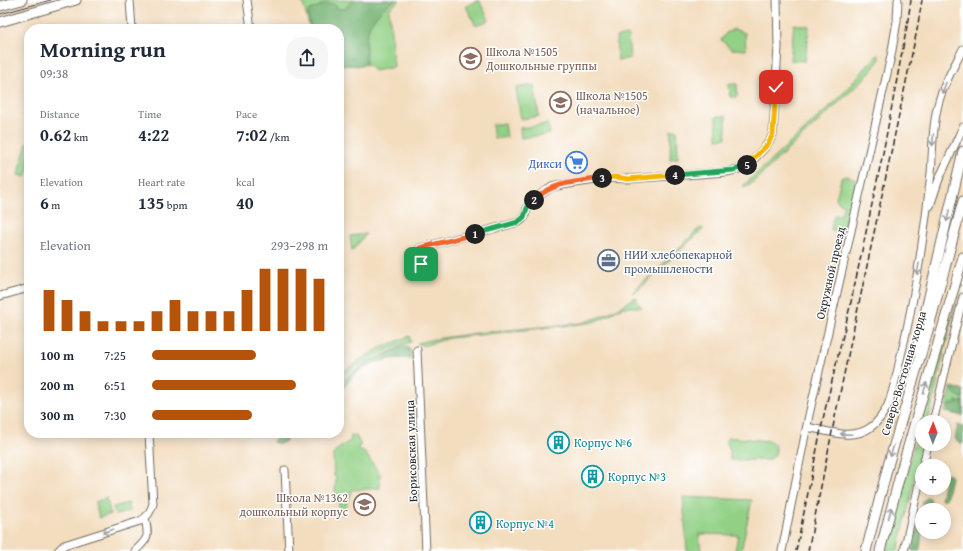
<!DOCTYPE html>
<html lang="en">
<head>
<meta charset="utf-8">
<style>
  body { margin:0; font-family:"Gentium Book Plus",serif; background:#f6f6f7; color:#1f2937; height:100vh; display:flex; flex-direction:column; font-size:15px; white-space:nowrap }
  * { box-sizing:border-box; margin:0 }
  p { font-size:13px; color:#747a83 }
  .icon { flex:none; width:22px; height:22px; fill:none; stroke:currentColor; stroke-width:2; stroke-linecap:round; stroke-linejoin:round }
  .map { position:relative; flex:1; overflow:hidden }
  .details { position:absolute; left:24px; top:24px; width:320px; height:414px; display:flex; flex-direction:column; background:#fff; border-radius:16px; box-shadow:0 2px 10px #0003 }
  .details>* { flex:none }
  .needle { width:26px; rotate:1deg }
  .tools { position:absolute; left:915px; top:415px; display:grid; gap:8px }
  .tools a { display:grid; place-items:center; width:36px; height:36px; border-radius:50%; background:#fff; box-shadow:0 2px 10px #0003; font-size:20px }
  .pin { position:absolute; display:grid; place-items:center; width:34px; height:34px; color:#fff; margin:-17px; border-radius:8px; box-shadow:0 2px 6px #0006 }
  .km { position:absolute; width:20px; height:20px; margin:-10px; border-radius:50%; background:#222; color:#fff; font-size:11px; line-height:20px; text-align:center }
  .round { display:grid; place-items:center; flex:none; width:42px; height:42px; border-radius:16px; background:#f6f6f7 }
  .overview { display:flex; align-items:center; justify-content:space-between; height:68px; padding:0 16px }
  h1 { font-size:22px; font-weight:700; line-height:30px }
  .figures { display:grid; grid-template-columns:repeat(3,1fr); gap:6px; height:68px; padding:4px 16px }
  .figures div { display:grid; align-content:center }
  .figures b { font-size:17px; font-weight:700 }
  .figures small { font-size:11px; font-weight:400 }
  .figures p { font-size:11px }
  .chart { height:112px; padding:8px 16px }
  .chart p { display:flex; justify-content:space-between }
  .chart svg { width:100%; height:72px; margin-top:4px; stroke:#b45309; stroke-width:6 }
  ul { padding:0 16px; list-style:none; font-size:13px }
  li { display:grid; grid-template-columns:64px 48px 1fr; align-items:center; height:30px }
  li i { height:10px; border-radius:5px; background:#b45309 }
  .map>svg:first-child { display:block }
  .green { fill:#92d085; stroke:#5e7e58 }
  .forest { fill:#75b272; stroke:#506e4e }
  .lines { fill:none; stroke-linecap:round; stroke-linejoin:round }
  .minor-casing { stroke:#71695f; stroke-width:9 }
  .major-casing { stroke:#71695f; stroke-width:11 }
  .minor { stroke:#fff; stroke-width:7 }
  .major { stroke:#fff; stroke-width:9 }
  .tram { stroke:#2b2b2b; stroke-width:1 }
  .rail { stroke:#2b2b2b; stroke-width:1.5; stroke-dasharray:6 3; stroke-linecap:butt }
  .oneway { stroke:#a0a0a0 }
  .split-1-casing { stroke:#fff; stroke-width:8 }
  .split-2-casing { stroke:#fff; stroke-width:8 }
  .split-3-casing { stroke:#fff; stroke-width:8 }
  .split-4-casing { stroke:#fff; stroke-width:8 }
  .split-5-casing { stroke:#fff; stroke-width:8 }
  .split-6-casing { stroke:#fff; stroke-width:8 }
  .split-1 { stroke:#f0652b; stroke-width:5 }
  .split-2 { stroke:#22a559; stroke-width:5 }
  .split-3 { stroke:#f0652b; stroke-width:5 }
  .split-4 { stroke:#f5b400; stroke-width:5 }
  .split-5 { stroke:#22a559; stroke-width:5 }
  .split-6 { stroke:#f5b400; stroke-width:5 }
  .labels { text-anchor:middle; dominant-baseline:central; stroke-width:3; stroke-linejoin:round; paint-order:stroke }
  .education-label { font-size:12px; fill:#785e54; stroke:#fff; text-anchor:start }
  .shop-label { font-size:12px; fill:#366cbe; stroke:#fff; text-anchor:end }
  .service-label { font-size:12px; fill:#4e5e75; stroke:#fff; text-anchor:start }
  .street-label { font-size:12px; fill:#2b2b2b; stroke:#fff }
  .culture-label { font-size:12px; fill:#0d838f; stroke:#fff; text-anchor:start }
</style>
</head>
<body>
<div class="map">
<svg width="963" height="551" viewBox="0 0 963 551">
  <rect width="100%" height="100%" fill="#fff"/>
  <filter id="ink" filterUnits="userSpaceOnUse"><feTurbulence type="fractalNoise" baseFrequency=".025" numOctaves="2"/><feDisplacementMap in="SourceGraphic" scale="8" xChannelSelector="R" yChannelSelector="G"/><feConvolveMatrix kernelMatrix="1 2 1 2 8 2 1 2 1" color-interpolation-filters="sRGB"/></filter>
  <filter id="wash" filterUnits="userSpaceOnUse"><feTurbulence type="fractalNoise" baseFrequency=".012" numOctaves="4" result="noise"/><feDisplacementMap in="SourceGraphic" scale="16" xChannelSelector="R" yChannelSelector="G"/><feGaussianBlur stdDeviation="0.9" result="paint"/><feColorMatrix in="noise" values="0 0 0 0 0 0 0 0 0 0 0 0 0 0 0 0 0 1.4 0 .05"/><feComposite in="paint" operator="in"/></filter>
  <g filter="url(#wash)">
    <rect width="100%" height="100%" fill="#f3ddbf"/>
    <g class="green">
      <polygon points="302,0 400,0 389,9 394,67 374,71 368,65 357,63 339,29 310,29"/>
      <polygon points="479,0 489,20 476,26 466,6"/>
      <polygon points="794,24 809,26 805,61 790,60"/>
      <polygon points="734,29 745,33 746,50 731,49 721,40 726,33"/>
      <polygon points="628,35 630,58 618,61 616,37"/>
      <polygon points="878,54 880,59 867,76 749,186 743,186 837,100"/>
      <polygon points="729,84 737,84 737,97 730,97"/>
      <polygon points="534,85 539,116 521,119 516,88"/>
      <polygon points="716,116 726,116 726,138 717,139"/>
      <polygon points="505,123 507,137 494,139 492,125"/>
      <polygon points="548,124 550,134 521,138 520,128"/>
      <polygon points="671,130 677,130 678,158 670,159"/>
      <polygon points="27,143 29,143 29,169 28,173 26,173 25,177 18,175"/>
      <polygon points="847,176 855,179 856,181 844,228 842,231 837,232 833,231 831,229 833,218 836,214 841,215 844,205 838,202 836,198 841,179 842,177"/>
      <polygon points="703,228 702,230 639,289 632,293 682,246 698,229"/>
      <polygon points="366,234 352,251 350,236"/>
      <path d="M635,297L637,298L636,301L642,307H623L599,320L590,323L450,338L423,346L417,343L435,339L476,333L581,323C603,317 617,309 635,297Z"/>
      <polygon points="955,305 928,422 922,422 923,444 898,551 886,551 925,404"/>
      <path d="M410,336L411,342C384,349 361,362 339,379V375L361,359L380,348Z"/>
      <polygon points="951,387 963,390 963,416 945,412"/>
      <polygon points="351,435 356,436 361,445 358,447 361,452 363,450 380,474 380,488 352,490 342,516 335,491 336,476 334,476 333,454 336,452 335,451 351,440"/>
      <path d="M728,437L769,441C779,445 778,456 768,460H730V449L726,441Z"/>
      <polygon points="683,497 752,500 741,551 735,551 738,535 699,534 701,551 687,551"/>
      <polygon points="106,498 111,514 99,518 95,502"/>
      <polygon points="128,503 130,511 116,515 113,507"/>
    </g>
    <g class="forest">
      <path d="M354,0H395C386,5 372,18 369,28C365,39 366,51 366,63L362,66L339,65V29H311L308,14L310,10L324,4H334L339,9H344Z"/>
      <path d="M403,346H407C411,350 411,354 410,359C395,356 367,362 356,373C350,379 346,386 339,391V382L367,362Z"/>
      <polygon points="954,388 963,390 963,398 958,396 952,391"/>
      <polygon points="957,400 958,404 961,401 963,402 963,416 950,411 948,407 950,404 954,404"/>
      <polygon points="958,425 963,427 963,443 962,444 955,439"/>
      <path d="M277,436L286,438V441C282,444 278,444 273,442Z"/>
      <polygon points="948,473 951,477 946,499 941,499 946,474"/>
      <polygon points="927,497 930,498 931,504 928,506 930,510 922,510 922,513 921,512 923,501"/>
      <path d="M921,518H922C922,529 922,540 919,551H912Z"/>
    </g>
  </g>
  <g filter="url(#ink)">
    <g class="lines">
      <defs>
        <g id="minor">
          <polyline points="130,0 132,29"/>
          <polyline points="247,0 251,29"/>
          <polyline points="930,206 939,179 963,127"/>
          <path d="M421,264L419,252L420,248L519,222L525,217L527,208L540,195L552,187L562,185L609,178L628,179L726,172C731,171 736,170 741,168C752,163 769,145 773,134L778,47L777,0"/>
          <polyline points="0,296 29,288"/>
          <polyline points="417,350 426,551"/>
          <polyline points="933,422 963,297"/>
          <path d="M807,427C827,431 853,441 871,427C878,422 884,413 888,405C895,387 898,366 903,347C916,289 925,232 931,173C933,150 932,124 939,101C944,83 954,66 963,49"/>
          <polyline points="923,466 928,444"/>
          <polyline points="285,470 289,551"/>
          <path d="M58,551L64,545L140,521C148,517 150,512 153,504L149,433"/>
          <path d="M135,551C149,538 149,537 145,518"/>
          <polyline points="782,551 809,415 891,56 897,21 898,0"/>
          <polyline points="904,551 922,471"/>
        </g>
        <g id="major">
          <polyline points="0,6 22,0"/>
          <polyline points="0,22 76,0"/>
          <polyline points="916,352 963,151"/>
          <polyline points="866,551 889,462 927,334 963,201"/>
          <polyline points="880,551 903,464 963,257"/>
        </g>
      </defs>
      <use href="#minor" class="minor-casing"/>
      <use href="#major" class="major-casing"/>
      <use href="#minor" class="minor"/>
      <use href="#major" class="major"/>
      <polyline class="tram" points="0,14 51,0"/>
      <g class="rail">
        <polyline points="796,551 825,410 851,302 883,153 907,26 911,0"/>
        <polyline points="808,551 836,412 917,30 922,0"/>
      </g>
    </g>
    <defs><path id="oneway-shaft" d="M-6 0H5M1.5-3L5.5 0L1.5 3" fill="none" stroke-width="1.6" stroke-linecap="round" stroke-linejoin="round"/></defs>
    <g class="oneway">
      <use href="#oneway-shaft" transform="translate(944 88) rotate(111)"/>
      <use href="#oneway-shaft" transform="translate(933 140) rotate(95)"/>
      <use href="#oneway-shaft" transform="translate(948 216) rotate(103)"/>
      <use href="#oneway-shaft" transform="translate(918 269) rotate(100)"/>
      <use href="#oneway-shaft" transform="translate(925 388) rotate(-73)"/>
      <use href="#oneway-shaft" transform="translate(846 434) rotate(-178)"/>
      <use href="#oneway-shaft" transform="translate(892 451) rotate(106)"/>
      <use href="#oneway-shaft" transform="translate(890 513) rotate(-75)"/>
      <use href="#oneway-shaft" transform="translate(108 531) rotate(162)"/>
    </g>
  </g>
  <g class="lines" filter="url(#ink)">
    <defs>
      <polyline id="split-1" points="421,264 420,252 420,248 475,234"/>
      <polyline id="split-2" points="475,234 518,222 524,217 527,208 534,200"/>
      <path id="split-3" d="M534,200C554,181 577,182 602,178"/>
      <polyline id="split-4" points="602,178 615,177 628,179 675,175"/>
      <polyline id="split-5" points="675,175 734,170 747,165"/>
      <polyline id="split-6" points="747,165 768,144 773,134 776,87"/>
    </defs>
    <use href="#split-1" class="split-1-casing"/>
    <use href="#split-2" class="split-2-casing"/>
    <use href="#split-3" class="split-3-casing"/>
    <use href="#split-4" class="split-4-casing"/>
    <use href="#split-5" class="split-5-casing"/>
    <use href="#split-6" class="split-6-casing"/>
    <use href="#split-1" class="split-1"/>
    <use href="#split-2" class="split-2"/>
    <use href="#split-3" class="split-3"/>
    <use href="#split-4" class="split-4"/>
    <use href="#split-5" class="split-5"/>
    <use href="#split-6" class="split-6"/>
  </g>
  <defs>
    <symbol id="school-ring" viewBox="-11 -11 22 22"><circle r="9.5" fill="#fff" stroke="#8d6e63" stroke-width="1.5"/><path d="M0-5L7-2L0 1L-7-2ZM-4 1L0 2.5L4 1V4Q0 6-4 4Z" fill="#8d6e63"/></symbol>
    <symbol id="supermarket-ring" viewBox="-11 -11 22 22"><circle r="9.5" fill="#fff" stroke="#3f7fe0" stroke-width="1.5"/><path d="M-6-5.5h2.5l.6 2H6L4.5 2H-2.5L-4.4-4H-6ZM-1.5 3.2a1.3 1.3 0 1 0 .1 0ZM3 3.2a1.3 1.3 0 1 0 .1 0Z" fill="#3f7fe0"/></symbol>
    <symbol id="office-ring" viewBox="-11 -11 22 22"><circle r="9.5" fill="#fff" stroke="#5c6f8a" stroke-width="1.5"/><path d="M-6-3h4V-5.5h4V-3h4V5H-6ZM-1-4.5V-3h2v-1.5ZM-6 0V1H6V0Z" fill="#5c6f8a"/></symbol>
    <symbol id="building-ring" viewBox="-11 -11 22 22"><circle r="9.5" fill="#fff" stroke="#0f9aa8" stroke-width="1.5"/><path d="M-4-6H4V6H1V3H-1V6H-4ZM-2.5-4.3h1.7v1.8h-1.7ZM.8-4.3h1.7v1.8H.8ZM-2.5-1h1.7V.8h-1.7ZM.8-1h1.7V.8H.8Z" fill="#0f9aa8"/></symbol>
  </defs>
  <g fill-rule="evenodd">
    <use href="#school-ring" x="458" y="46" width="25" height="25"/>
    <use href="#school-ring" x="548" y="90" width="25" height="25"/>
    <use href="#supermarket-ring" x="564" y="150" width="25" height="25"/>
    <use href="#office-ring" x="596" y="248" width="25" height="25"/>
    <use href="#building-ring" x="546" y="430" width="25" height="25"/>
    <use href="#building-ring" x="580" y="464" width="25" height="25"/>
    <use href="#school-ring" x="352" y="492" width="25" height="25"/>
    <use href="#building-ring" x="468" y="510" width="25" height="25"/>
  </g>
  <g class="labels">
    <g class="education-label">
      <text x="486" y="51">Школа №1505<tspan x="486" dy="14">Дошкольные группы</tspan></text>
      <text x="576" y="95">Школа №1505<tspan x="576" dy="14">(начальное)</tspan></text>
      <text x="348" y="497" text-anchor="end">Школа №1362<tspan x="348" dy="14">дошкольный корпус</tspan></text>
    </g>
    <g class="shop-label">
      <text x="562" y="163">Дикси</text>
    </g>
    <g class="service-label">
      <text x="624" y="254">НИИ хлебопекарной<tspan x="624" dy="14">промышлености</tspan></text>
    </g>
    <g class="street-label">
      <text transform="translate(830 273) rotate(-77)">Окружной проезд</text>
      <text transform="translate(903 373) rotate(-73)">Северо-Восточная хорда</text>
      <text transform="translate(411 451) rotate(-92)">Борисовская улица</text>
    </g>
    <g class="culture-label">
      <text x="574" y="442">Корпус №6</text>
      <text x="608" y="476">Корпус №3</text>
      <text x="496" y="523">Корпус №4</text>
    </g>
  </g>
</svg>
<div class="tools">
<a><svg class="needle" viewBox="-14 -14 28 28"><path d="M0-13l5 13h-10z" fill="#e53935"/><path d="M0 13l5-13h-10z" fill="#747a83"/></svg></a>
<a>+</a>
<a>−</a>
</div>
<div class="pin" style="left:421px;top:264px;background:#1e9e55"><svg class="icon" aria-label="arrive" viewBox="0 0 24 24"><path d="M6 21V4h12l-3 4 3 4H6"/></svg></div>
<div class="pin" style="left:776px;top:87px;background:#d93025"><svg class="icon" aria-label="check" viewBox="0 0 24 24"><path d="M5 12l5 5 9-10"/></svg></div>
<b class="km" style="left:475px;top:234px">1</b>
<b class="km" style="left:534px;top:200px">2</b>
<b class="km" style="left:602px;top:178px">3</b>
<b class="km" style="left:675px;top:175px">4</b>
<b class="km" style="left:747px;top:165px">5</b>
<section class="details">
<div class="overview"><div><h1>Morning run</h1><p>09:38</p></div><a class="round"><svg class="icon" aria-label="share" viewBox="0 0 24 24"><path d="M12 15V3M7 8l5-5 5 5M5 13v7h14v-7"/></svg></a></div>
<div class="figures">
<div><p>Distance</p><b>0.62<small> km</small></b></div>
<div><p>Time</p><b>4:22</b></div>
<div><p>Pace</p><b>7:02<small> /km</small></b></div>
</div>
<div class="figures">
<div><p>Elevation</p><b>6<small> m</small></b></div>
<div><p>Heart rate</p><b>135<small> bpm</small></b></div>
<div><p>kcal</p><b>40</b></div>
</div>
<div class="chart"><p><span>Elevation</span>293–298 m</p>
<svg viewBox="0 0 160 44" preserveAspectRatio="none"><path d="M5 44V19M15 44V25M25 44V32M35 44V38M45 44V38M55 44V38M65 44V32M75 44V25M85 44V32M95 44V32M105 44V32M115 44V19M125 44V6M135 44V6M145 44V6M155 44V12"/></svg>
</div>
<ul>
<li><b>100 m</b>7:25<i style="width:59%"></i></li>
<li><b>200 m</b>6:51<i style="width:82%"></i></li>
<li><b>300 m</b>7:30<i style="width:57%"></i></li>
</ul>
</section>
</div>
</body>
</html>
